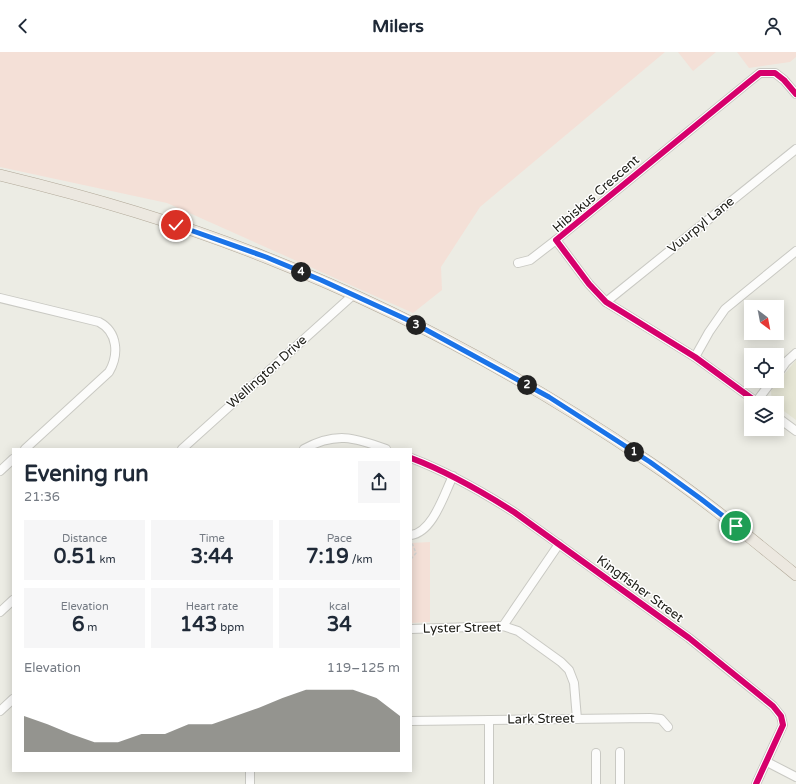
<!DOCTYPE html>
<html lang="en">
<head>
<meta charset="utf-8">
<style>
  body { margin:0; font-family:"Varela Round",sans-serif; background:#f6f6f7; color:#1f2937; height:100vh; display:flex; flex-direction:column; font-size:15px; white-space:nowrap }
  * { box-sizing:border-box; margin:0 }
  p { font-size:13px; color:#747a83 }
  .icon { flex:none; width:22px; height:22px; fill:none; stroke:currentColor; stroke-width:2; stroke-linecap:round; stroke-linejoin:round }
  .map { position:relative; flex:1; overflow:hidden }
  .panel { position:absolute; left:12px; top:396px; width:400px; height:324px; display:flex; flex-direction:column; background:#fff; border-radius:0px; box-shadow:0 2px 10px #0003 }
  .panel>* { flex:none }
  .needle { width:26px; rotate:148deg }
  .fabs { position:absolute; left:744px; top:248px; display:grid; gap:8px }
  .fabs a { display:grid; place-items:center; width:40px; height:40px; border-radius:0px; background:#fff; box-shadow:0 2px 10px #0003; font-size:20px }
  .pin { position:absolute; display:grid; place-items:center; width:34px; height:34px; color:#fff; margin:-17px; border:2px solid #fff; border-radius:50%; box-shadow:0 1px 4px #0007 }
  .km { position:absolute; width:20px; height:20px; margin:-10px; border-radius:50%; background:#222; color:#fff; font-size:11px; line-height:20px; text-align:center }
  .round { display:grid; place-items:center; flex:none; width:42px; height:42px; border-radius:0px; background:#f6f6f7 }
  .head { display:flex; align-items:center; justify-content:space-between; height:68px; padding:0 12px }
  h1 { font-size:22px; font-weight:700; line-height:30px }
  .stats { display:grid; grid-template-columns:repeat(3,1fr); gap:6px; height:68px; padding:4px 12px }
  .stats div { display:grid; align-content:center; border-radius:0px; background:#f6f6f7; text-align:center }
  .stats b { font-size:20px; font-weight:700 }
  .stats small { font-size:11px; font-weight:400 }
  .stats p { font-size:11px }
  .chart { height:112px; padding:8px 12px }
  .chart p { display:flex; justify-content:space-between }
  .chart svg { width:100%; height:72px; margin-top:4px; fill:#676761; opacity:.7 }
  header { display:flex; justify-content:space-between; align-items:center; height:52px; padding:0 12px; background:#fff; font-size:18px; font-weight:700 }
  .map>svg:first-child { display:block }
  .built { fill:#e5e5d4 }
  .green { fill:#f4e0d7 }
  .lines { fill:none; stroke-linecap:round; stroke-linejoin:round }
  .minor-casing { stroke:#c9c9c3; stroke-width:10 }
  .major-casing { stroke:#b0a797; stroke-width:12 }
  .path { stroke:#d8d8d6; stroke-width:1.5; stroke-dasharray:3 2; stroke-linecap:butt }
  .minor { stroke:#fcfcfb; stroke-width:8 }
  .major { stroke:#ece8e0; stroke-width:11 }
  .cycleway-casing { stroke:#fff; stroke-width:8 }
  .cycleway { stroke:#d6006c; stroke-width:6 }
  .route-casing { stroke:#fff; stroke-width:8 }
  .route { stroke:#1a73e8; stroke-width:5 }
  .labels { text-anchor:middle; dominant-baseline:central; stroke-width:3; stroke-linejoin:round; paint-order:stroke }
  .street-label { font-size:13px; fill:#20201a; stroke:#fff }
</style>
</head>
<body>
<header><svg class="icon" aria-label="back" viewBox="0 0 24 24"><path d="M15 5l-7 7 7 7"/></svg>Milers<svg class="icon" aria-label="person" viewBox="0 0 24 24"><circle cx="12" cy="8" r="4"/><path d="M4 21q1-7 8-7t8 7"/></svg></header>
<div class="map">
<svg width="796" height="732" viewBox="0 0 796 732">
  <rect width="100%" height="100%" fill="#ecece4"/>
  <polygon class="built" points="796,308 796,368 777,354 777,351 772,351 771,339"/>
  <g class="green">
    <polygon points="0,0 665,0 480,155 441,215 442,238 413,261 167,151 0,115"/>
    <polygon points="678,0 716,0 693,19"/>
    <polygon points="737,0 796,0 796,5 790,10 749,16"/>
    <polygon points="430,490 430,570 411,571 411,491"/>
  </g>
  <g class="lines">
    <defs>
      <g id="minor">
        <polyline points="518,211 530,208 556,188"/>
        <path d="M0,246L99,270C118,280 119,303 109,320L25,397"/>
        <polyline points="606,250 796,97"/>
        <polyline points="695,305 709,280 725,257 796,199"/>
        <polyline points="777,323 786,310 796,301"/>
        <polyline points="756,350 772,329"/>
        <polyline points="758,351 695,305 606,250 589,232 556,188 750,29 760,21 775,21 784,28 796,42"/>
        <polyline points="777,365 796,379"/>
        <polyline points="182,397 353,243"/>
        <path d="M304,397C335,380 354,385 386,397"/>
        <path d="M411,406C448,420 481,439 514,460L689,586L773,654L781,664L783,673L756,732"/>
        <polyline points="0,419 13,407"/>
        <path d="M411,483C433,480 444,442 453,424"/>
        <polyline points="0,560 13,548"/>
        <polyline points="503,574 559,492"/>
        <polyline points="411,577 503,574 518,579 561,610 569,618 574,631 577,667"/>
        <polyline points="0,659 13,647"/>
        <polyline points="489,668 489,732"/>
        <polyline points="411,669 650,666 661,667 668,675"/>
        <polyline points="620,700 620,732"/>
        <polyline points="767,710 796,725"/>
        <polyline points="250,719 250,732"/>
        <polyline points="596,732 596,701"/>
      </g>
      <path id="major" d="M0,123C91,145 181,171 267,206C401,259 530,329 649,410C700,444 748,484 796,523"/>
    </defs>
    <use href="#minor" class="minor-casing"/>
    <use href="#major" class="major-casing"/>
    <polyline class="path" points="411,507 416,501 412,491"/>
    <use href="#minor" class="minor"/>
    <use href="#major" class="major"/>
    <defs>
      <g id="cycleway">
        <polyline points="758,351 695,305 606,250 589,232 556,188 750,29 760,21 775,21 784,28 796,42"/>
        <path d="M411,406C448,420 481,439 514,460L689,586L773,654L781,664L783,673L756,732"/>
      </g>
    </defs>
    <use href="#cycleway" class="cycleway-casing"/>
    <use href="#cycleway" class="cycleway"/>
  </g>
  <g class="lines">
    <defs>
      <polyline id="route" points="176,173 266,205 321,228 410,269 549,345 650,410 701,447 736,474"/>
    </defs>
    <use href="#route" class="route-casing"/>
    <use href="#route" class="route"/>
  </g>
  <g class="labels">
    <g class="street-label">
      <text transform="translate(596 142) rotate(-41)">Hibiskus Crescent</text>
      <text transform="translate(701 173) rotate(-39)">Vuurpyl Lane</text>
      <text transform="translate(267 320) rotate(-42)">Wellington Drive</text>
      <text transform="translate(640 537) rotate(36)">Kingfisher Street</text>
      <text transform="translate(462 576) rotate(-1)">Lyster Street</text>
      <text transform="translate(541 667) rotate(-1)">Lark Street</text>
    </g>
  </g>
</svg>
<div class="fabs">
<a><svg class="needle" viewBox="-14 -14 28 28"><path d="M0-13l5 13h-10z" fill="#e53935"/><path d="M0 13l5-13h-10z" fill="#747a83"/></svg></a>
<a><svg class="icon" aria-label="locate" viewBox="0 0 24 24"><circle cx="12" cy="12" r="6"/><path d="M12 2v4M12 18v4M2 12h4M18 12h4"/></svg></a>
<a><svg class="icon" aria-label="layers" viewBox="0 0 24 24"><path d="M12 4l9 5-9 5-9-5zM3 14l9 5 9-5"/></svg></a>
</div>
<div class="pin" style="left:736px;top:474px;background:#1e9e55"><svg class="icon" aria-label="arrive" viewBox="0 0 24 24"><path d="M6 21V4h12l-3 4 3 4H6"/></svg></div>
<div class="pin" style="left:176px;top:173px;background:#d93025"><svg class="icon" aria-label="check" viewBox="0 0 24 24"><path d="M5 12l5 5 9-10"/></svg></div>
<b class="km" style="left:634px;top:400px">1</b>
<b class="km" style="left:527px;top:333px">2</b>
<b class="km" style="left:416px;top:273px">3</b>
<b class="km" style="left:301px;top:220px">4</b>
<section class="panel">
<div class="head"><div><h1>Evening run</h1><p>21:36</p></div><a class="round"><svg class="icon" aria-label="share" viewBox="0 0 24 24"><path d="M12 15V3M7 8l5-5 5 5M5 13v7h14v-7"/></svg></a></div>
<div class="stats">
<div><p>Distance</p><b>0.51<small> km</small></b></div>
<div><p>Time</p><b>3:44</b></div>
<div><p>Pace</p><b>7:19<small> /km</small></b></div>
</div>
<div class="stats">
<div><p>Elevation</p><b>6<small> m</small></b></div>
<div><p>Heart rate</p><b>143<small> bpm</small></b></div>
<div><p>kcal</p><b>34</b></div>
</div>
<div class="chart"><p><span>Elevation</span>119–125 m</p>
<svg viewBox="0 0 160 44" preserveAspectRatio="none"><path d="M0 44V22L10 27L20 33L30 38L40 38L50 33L60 33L70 27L80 27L90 22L100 17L110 11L120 6L130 6L140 6L150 11L160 22V44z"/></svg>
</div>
</section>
</div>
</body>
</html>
